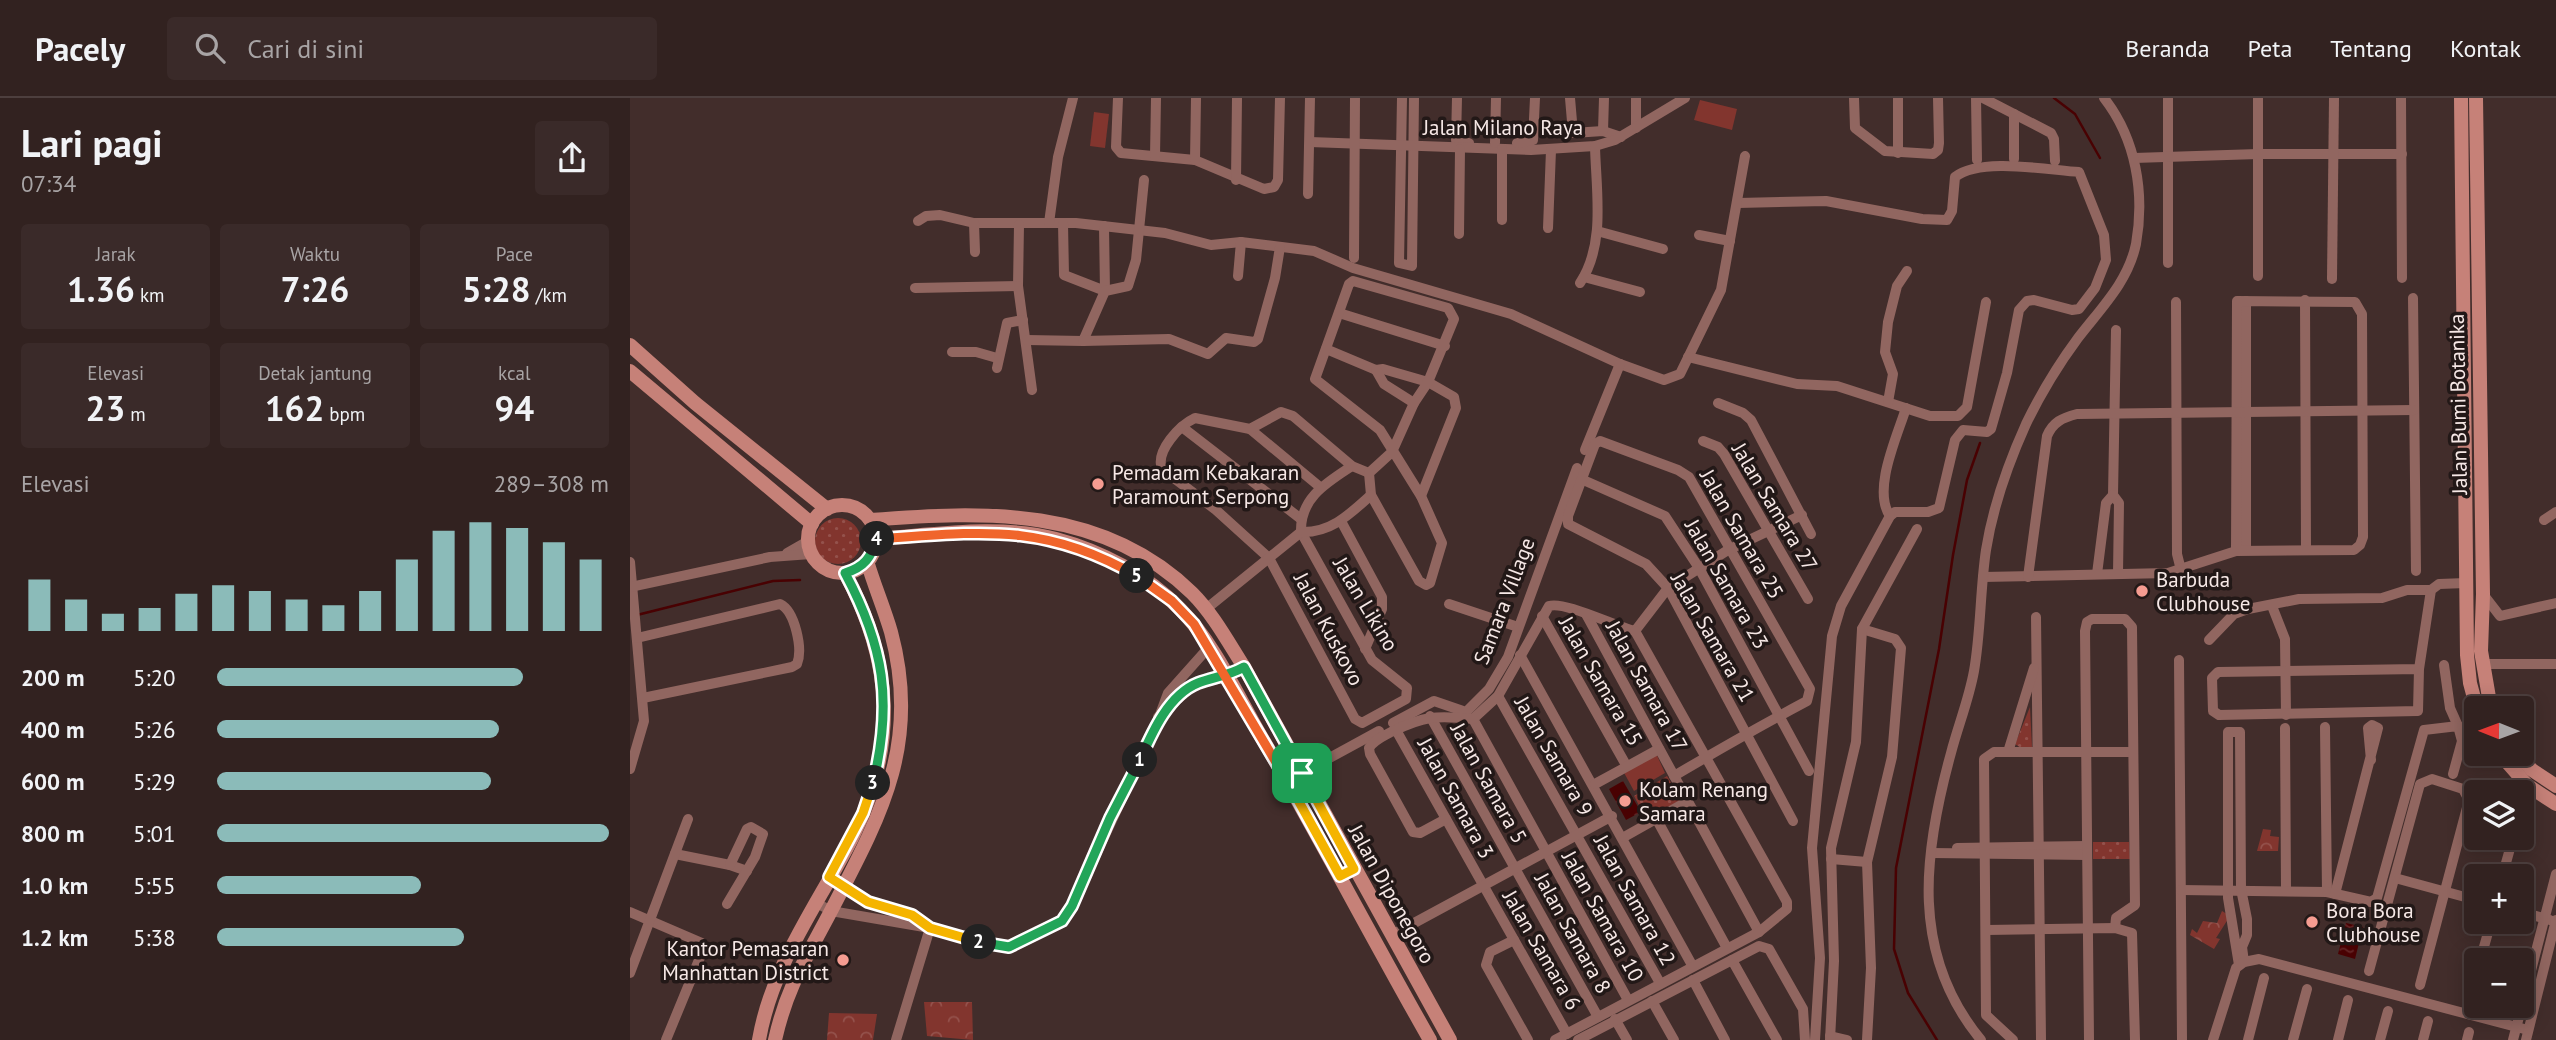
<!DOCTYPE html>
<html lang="id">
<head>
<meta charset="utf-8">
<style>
  body { margin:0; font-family:"PT Sans",sans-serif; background:#3a2a29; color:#f1f3f6; height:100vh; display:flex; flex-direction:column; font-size:26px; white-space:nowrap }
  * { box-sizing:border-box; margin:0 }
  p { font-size:23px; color:#a8a4a5 }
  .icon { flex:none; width:38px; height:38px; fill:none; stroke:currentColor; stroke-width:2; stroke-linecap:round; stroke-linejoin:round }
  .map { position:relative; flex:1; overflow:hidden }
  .drawer { display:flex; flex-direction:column; background:#322220; width:630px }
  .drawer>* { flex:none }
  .needle { width:46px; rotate:271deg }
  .buttons { position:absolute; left:1834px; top:598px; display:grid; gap:14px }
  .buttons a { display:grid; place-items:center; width:70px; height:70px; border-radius:7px; background:#322220; box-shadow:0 4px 18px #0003,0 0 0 2px #4d3f3e; font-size:35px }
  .pin { position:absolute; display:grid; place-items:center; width:60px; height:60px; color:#fff; margin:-30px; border-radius:14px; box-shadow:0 4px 10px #0006 }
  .km { position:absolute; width:35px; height:35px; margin:-18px; border-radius:50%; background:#222; color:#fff; font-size:19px; line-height:35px; text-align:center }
  .round { display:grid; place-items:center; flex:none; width:74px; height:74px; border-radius:7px; background:#3a2a29 }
  .head { display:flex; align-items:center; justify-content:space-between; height:119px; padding:0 21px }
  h1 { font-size:38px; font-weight:700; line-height:52px }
  .metrics { display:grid; grid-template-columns:repeat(3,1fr); gap:10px; height:119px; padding:7px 21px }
  .metrics div { display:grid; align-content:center; border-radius:7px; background:#3a2a29; text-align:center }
  .metrics b { font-size:35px; font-weight:700 }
  .metrics small { font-size:19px; font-weight:400 }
  .metrics p { font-size:19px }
  .chart { height:196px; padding:14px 21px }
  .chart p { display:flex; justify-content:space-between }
  .chart svg { width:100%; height:126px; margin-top:7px; stroke:#8bbbb9; stroke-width:6 }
  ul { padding:0 21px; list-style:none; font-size:23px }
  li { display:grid; grid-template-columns:112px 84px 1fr; align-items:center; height:52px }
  li i { height:18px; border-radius:9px; background:#8bbbb9 }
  header { display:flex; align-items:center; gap:42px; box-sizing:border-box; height:98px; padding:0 35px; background:#322220; border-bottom:2px solid #4d3f3e }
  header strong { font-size:33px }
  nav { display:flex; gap:38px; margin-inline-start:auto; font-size:24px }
  .search { width:490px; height:63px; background:#3a2a29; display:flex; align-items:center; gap:18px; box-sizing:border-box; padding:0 24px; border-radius:7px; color:#a8a4a5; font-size:26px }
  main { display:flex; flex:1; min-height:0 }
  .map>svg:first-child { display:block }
  .grass { fill:url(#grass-dots) }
  .forest { fill:url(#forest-crowns) }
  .pitch { fill:#82352e }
  .water { fill:url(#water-ripples) }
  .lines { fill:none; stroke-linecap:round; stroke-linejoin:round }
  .stream { stroke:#490102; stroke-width:2.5 }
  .street { stroke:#916660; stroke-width:10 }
  .secondary { stroke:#c68178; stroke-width:14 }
  .split-1-casing { stroke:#fff; stroke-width:14 }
  .split-2-casing { stroke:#fff; stroke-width:14 }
  .split-3-casing { stroke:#fff; stroke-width:14 }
  .split-4-casing { stroke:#fff; stroke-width:14 }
  .split-5-casing { stroke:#fff; stroke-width:14 }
  .split-6-casing { stroke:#fff; stroke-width:14 }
  .split-7-casing { stroke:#fff; stroke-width:14 }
  .split-1 { stroke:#22a559; stroke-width:9 }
  .split-2 { stroke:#22a559; stroke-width:9 }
  .split-3 { stroke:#f5b400; stroke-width:9 }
  .split-4 { stroke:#22a559; stroke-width:9 }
  .split-5 { stroke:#f0652b; stroke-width:9 }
  .split-6 { stroke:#f0652b; stroke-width:9 }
  .split-7 { stroke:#f5b400; stroke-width:9 }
  .poi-dot { fill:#f59c91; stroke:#221817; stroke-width:2.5 }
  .labels { text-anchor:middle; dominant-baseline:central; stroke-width:7; stroke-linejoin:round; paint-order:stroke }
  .street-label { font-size:21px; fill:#f6e8e6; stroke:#221817 }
  .poi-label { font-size:21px; fill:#f6e8e6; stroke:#221817; text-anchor:start }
</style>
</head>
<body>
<header>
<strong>Pacely</strong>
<div class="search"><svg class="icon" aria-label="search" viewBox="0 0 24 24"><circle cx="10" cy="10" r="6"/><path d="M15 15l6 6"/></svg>Cari di sini</div>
<nav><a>Beranda</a><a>Peta</a><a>Tentang</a><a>Kontak</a></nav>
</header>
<main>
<section class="drawer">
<div class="head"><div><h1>Lari pagi</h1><p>07:34</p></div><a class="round"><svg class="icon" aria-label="share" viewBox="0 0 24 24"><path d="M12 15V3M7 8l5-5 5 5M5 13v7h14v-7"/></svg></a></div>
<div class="metrics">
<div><p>Jarak</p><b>1.36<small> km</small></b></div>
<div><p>Waktu</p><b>7:26</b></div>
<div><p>Pace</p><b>5:28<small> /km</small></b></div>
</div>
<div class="metrics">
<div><p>Elevasi</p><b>23<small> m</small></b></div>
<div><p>Detak jantung</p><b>162<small> bpm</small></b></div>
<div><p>kcal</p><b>94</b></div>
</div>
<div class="chart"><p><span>Elevasi</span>289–308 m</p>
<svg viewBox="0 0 160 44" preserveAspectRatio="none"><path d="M5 44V26M15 44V33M25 44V38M35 44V36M45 44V31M55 44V28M65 44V30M75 44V33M85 44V35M95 44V30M105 44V19M115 44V9M125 44V6M135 44V8M145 44V13M155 44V19"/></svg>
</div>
<ul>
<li><b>200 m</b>5:20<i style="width:78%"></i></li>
<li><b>400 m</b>5:26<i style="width:72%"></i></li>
<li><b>600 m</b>5:29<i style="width:70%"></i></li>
<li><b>800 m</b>5:01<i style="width:100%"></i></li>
<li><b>1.0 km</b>5:55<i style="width:52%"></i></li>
<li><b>1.2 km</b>5:38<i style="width:63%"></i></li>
</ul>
</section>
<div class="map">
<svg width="1926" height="942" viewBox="0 0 1926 942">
  <defs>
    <pattern id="grass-dots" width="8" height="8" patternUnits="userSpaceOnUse" patternTransform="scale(1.75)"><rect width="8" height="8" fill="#82352e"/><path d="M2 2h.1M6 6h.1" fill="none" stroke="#94524c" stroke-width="1.8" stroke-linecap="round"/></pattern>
    <pattern id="forest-crowns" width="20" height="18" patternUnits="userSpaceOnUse" patternTransform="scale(1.75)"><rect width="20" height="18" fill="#82352e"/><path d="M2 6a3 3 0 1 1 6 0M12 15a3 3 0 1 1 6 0" fill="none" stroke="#94524c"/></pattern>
    <pattern id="water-ripples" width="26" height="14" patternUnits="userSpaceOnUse" patternTransform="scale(1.75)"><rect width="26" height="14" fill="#490102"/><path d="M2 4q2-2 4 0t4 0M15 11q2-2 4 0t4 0" fill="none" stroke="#642627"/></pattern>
  </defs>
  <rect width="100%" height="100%" fill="#422d2b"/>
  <g class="grass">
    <circle cx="208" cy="443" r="23"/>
    <polygon points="1400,609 1402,649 1391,650 1385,646"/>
    <polygon points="1037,678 1051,702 1016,721 1004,698"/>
    <polygon points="1463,744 1499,744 1500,761 1463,761"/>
  </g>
  <g class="forest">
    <polygon points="1633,731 1641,732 1640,738 1649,739 1648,753 1627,753"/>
    <polygon points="1592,813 1600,818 1586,840 1590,841 1584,851 1560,837 1562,831 1567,835 1573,823 1587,825"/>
    <polygon points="294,904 342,904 343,942 297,938"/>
    <polygon points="199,915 247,916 243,942 197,942"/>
  </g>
  <g class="pitch">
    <polygon points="1070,2 1107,11 1102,32 1064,22"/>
    <polygon points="464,14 479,16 475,50 460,48"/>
    <polygon points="1025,653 1035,675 1004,693 992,671"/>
  </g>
  <g class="water">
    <polygon points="993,683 1011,714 996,722 979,691"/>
    <polygon points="1716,825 1733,829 1725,861 1708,856"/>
  </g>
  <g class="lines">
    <g class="stream">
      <polyline points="1424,0 1445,16 1470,60"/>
      <polyline points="7,517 143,483 170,482"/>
      <polyline points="1307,942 1278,895 1264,851 1266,770 1309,551 1323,457 1337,382 1350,345"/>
    </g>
    <g class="street">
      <polyline points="488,0 486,49 491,55 565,62 634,91 644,89 648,82 650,0"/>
      <polyline points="772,0 769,165 782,168 784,0"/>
      <polyline points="827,0 826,42 839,45"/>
      <polyline points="940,0 943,35 973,33 991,39"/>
      <polyline points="1006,0 1006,30"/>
      <polyline points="1224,0 1225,30 1255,53 1303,56 1308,52 1309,45 1308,0"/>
      <polyline points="1268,0 1268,55"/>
      <polyline points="1346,0 1347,62"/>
      <polyline points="1353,0 1421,35 1424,41 1425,63"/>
      <polyline points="1538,0 1538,165"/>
      <polyline points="1628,0 1628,178"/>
      <polyline points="1771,0 1772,180"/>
      <polyline points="1384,16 1384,61"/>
      <polyline points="973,33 974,0"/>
      <polyline points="680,44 901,52 965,48 985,42 1055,0"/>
      <polyline points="865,45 866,0"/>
      <polyline points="887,45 903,42 905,0"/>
      <polyline points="525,58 526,0"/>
      <polyline points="1504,60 1628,56 1772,56"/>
      <polyline points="565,62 566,0"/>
      <polyline points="606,82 607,0"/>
      <polyline points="678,96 680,0"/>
      <path d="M1108,105L1196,103L1292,121L1317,122L1322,113L1325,79C1350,59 1418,72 1449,74L1474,137L1476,162L1465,190L1449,211L1442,212L1404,202L1397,203L1389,212L1377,275L1361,331L1357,334L1333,332L1325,342L1309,410L1298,414H1265L1260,418L1211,508L1202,538L1182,750L1190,860L1185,942"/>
      <polyline points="872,122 872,51"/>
      <polyline points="288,123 296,118 310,117 344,125 446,125 535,135 581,147 611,144 684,153 723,170 881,216 990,266 1034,282 1050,276 1091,192 1115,58"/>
      <polyline points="344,125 345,154"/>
      <polyline points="419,125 428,59 443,0"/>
      <polyline points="433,125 434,177 475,193 474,128"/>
      <polyline points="389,127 388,188 402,292"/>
      <polyline points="918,130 921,52"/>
      <polyline points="967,133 1033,151"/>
      <polyline points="829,136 830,51"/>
      <polyline points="1069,137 1100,143"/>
      <polyline points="724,160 725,0"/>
      <polyline points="608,178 611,144"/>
      <polyline points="954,179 1010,194"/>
      <polyline points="1702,181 1704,0"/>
      <path d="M950,185C976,146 966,93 965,48"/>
      <polyline points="285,190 388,188"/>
      <polyline points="1783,200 1786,473"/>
      <polyline points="1675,202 1676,451"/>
      <polyline points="1616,203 1616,452"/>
      <polyline points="1546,204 1547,456 1551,472"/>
      <polyline points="709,215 815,248"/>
      <polyline points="1486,232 1483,397 1489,405 1488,476"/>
      <polyline points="397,242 453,243 475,193 498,188 506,162 514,82"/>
      <polyline points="453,243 539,241 578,256 596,240 624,244 628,241 645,180 650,149"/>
      <polyline points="696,251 746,272 753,271 798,284 824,299 826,310 791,398"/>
      <polyline points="322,254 346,254 367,260"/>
      <polyline points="1058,259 1167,286 1207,288 1300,318 1328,318 1337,309 1356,204"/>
      <polyline points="367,270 377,225 393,222"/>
      <polyline points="746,272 754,286 784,305"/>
      <polyline points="1258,304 1263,276 1255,254 1258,224 1267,188 1277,173"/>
      <polyline points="1088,305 1113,315 1121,322 1181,436"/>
      <polyline points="552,329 671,421"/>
      <polyline points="620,331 690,389"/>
      <polyline points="1073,343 1088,349 1094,356 1178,501"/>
      <polyline points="955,352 990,266"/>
      <path d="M722,368C696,385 670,400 671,434L742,562L777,590L776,601L732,625L725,621L639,460L586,412L532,371C525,353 550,327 565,320L620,331L651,314L663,318L722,368L739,375"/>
      <polyline points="739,375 741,397 789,483 796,487 800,485 812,445 791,398 750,332 685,281 719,186 723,183 818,210 824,221 798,284 784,305 762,354 739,375"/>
      <polyline points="951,381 1035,418 1069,470 1179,673"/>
      <path d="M1260,418C1242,392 1267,339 1276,310"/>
      <polyline points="1914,422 1926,414"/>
      <polyline points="711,423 752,499 752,511 735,551"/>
      <polyline points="157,455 178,443"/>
      <polyline points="0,464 14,623 0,671"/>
      <polyline points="1467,476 1476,405 1483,397"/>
      <polyline points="1353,479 1538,475 1606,453 1724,452 1730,447 1733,439 1732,216 1725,204 1607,203 1606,453"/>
      <path d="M1398,479L1417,338C1423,324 1432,320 1447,316L1784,312"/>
      <polyline points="0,489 140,459 181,456"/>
      <polyline points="1853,496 1870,518 1926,505"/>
      <polyline points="819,506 888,529"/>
      <polyline points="1642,508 1655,541 1656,617"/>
      <path d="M576,511L671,434C701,435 720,416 741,397"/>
      <polyline points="956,516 1129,834"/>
      <polyline points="912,518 996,667"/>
      <polyline points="1406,519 1411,942"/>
      <polyline points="1232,531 1265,541 1271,550 1262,659 1237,764 1241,870 1237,942"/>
      <path d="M7,540L150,506C165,513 173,551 167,566L162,569L13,600"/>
      <polyline points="1579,542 1604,516 1618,511 1669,501 1752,500 1777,492 1801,492"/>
      <polyline points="890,557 1062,867"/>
      <polyline points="1549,562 1552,942"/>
      <polyline points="1852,566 1926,566"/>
      <polyline points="1814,567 1820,610 1828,628"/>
      <polyline points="1789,571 1588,574 1582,580 1583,613 1589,617 1788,613 1789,571 1801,492 1809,486 1836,485"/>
      <polyline points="868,598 1030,885"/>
      <polyline points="800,618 968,919"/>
      <polyline points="528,619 566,585 597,579"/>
      <polyline points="843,621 998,902"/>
      <polyline points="763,625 804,603 836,614 859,591 878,559 947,370"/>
      <polyline points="1695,629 1697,794"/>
      <polyline points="1655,630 1656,792"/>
      <polyline points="766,632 937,936"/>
      <polyline points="1378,654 1404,570"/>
      <polyline points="672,675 749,633"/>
      <path d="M1044,678C1088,652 1132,627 1177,603L1180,591L1059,379L1048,372L970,343L965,346L938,418V426L1016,466L1038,490L1163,723"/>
      <polyline points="965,686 1029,651"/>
      <path d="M816,721L790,735L783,734L740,656L739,650C744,642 752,639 761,634C794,618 806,617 843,621L868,598L919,508C935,503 984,528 1005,533L1038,490L1098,452L1172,417"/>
      <polyline points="1027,722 1097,850"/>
      <polyline points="994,739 1058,703"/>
      <polyline points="1327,750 1457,748"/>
      <polyline points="1302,755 1457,757"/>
      <polyline points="45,756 100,767 117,773"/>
      <polyline points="1201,761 1237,764"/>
      <polyline points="199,779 238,804 282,817 300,830"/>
      <polyline points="1872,779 1883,740"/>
      <polyline points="1765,780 1846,802"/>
      <polyline points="1551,792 1697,794 1741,804 1747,800 1794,632 1828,628 1832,643 1823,676"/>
      <polyline points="1705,796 1748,630 1742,627 1738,630 1741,662"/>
      <polyline points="185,804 201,813 300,830 378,849 432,823 442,808 525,630 538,595 579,549"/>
      <polyline points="97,806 125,759 133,736 121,729 117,731 100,767"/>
      <polyline points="0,814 72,845 71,857 36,942"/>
      <polyline points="1892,814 1920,822"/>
      <polyline points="1357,832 1485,830 1502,835 1505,942"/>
      <polyline points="762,837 982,718"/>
      <polyline points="884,842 860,854 856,867 898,942"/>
      <polyline points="1102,862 1147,942"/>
      <polyline points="1850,863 1861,824"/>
      <polyline points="1609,867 1598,800 1598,634 1610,634 1611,791 1617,821 1617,837 1612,849 1614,864"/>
      <polyline points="1739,873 1790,686 1802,681 1833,691 1839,702 1790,887"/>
      <polyline points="0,875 58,721"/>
      <polyline points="1063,882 1095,942"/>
      <polyline points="1841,900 1846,879"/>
      <polyline points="1022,903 1044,942"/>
      <polyline points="985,921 997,942"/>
      <polyline points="1200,938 1217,942"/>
      <polyline points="266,942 300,830"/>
      <polyline points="925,942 1129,834 1157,811 1157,804 1005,533"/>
      <polyline points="948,942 1129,848 1139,851 1173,911 1175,942"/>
      <polyline points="1200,942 1204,863 1201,750 1226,644 1232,531 1287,431"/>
      <path d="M1351,942C1280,856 1293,756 1321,655C1328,628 1339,601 1344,573C1351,533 1350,492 1356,452C1363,408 1378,366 1396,326C1411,295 1428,267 1448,240C1471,210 1498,184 1506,146C1515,95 1506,41 1474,0"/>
      <polyline points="1383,942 1356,917 1354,661 1364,654 1503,654"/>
      <polyline points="1459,942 1455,533 1457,524 1462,521 1495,521 1502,529 1505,807 1486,820 1485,830"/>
      <polyline points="1583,942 1606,870 1614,864 1629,861 1898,932"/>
      <polyline points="1618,942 1634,880"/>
      <polyline points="1663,942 1677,891"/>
      <polyline points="1708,942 1718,902"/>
      <polyline points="1750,942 1758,913"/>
      <polyline points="1793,942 1798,923"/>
      <polyline points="1837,942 1839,934"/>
      <polyline points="1883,942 1926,776"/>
      <polyline points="1896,942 1926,822"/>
    </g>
    <g class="secondary">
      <polyline points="1831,0 1837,557 1840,585 1847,611"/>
      <polyline points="1846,0 1853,496 1851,553 1861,611"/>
      <polyline points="0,247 65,305 197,411"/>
      <polyline points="0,273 182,426"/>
      <circle cx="212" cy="441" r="34"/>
      <path d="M240,422C354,413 473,408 562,495C583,516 598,544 614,569L820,942"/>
      <path d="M246,441C304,437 368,426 426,441C471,453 517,477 550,511C585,546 607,597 632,640C690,740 743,842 800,942"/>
      <polyline points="1870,656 1897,687 1926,706"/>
      <polyline points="1887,656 1902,672 1926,688"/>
      <path d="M129,942C142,866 188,807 222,740C268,648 263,564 215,475"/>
      <path d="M145,942C157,888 177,859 202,811C251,717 291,645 261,534C254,510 244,487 237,463"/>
    </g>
  </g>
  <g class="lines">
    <defs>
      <path id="split-1" d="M510,662C522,635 538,597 568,585C584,579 598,578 614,569L672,675"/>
      <polyline id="split-2" points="349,844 379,849 432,823 442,808 480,720 510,662"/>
      <polyline id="split-3" points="243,685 233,715 199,779 238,804 282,817 300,830 349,844"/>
      <path id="split-4" d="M243,685C263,604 254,548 215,475C235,469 241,459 247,441"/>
      <path id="split-5" d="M247,441C350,434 414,424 507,478"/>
      <polyline id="split-6" points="507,478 542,503 564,526 663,693"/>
      <polyline id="split-7" points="663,693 710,778 724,771 672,675"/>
    </defs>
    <use href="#split-1" class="split-1-casing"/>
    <use href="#split-2" class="split-2-casing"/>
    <use href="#split-3" class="split-3-casing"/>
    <use href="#split-4" class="split-4-casing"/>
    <use href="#split-5" class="split-5-casing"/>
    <use href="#split-6" class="split-6-casing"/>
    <use href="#split-7" class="split-7-casing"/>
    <use href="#split-1" class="split-1"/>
    <use href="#split-2" class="split-2"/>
    <use href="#split-3" class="split-3"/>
    <use href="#split-4" class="split-4"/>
    <use href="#split-5" class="split-5"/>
    <use href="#split-6" class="split-6"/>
    <use href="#split-7" class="split-7"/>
  </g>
  <g class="poi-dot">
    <circle cx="468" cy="386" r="7"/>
    <circle cx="1512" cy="493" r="7"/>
    <circle cx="995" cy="703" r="7"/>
    <circle cx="1682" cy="824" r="7"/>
    <circle cx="213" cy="862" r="7"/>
  </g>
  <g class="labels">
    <g class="street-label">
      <text x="873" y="29">Jalan Milano Raya</text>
      <text transform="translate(1828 306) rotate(-91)">Jalan Bumi Botanika</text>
      <text transform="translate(1145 409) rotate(59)">Jalan Samara 27</text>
      <text transform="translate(1112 436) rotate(60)">Jalan Samara 25</text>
      <text transform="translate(1097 486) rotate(60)">Jalan Samara 23</text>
      <text transform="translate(874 503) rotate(-69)">Samara Village</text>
      <text transform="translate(736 506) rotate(59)">Jalan Likino</text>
      <text transform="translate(699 531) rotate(62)">Jalan Kuskovo</text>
      <text transform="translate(1083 539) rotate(60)">Jalan Samara 21</text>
      <text transform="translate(971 583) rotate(60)">Jalan Samara 15</text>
      <text transform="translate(1017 588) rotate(61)">Jalan Samara 17</text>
      <text transform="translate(924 658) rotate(60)">Jalan Samara 9</text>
      <text transform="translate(859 685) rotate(61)">Jalan Samara 5</text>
      <text transform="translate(826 700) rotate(61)">Jalan Samara 3</text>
      <text transform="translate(762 796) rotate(61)">Jalan Diponegoro</text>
      <text transform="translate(1005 802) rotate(61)">Jalan Samara 12</text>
      <text transform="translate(973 818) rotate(61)">Jalan Samara 10</text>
      <text transform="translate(943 835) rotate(61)">Jalan Samara 8</text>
      <text transform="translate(912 852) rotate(60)">Jalan Samara 6</text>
    </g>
    <g class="poi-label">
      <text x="482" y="374">Pemadam Kebakaran<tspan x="482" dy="24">Paramount Serpong</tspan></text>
      <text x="1526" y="481">Barbuda<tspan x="1526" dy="24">Clubhouse</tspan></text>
      <text x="1009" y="691">Kolam Renang<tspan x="1009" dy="24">Samara</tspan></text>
      <text x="1696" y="812">Bora Bora<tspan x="1696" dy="24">Clubhouse</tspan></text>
      <text x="199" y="850" text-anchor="end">Kantor Pemasaran<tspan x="199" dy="24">Manhattan District</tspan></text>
    </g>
  </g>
</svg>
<div class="buttons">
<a><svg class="needle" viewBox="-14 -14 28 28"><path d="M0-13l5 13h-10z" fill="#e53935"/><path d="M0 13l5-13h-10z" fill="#a8a4a5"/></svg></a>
<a><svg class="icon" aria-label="layers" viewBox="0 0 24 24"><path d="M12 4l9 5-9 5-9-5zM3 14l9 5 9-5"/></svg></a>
<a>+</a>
<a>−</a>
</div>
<div class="pin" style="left:672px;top:675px;background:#1e9e55"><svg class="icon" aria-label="arrive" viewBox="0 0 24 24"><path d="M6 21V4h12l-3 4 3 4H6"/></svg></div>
<b class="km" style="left:510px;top:662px">1</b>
<b class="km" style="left:349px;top:844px">2</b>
<b class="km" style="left:243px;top:685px">3</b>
<b class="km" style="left:247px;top:441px">4</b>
<b class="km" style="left:507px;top:478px">5</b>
</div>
</main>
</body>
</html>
